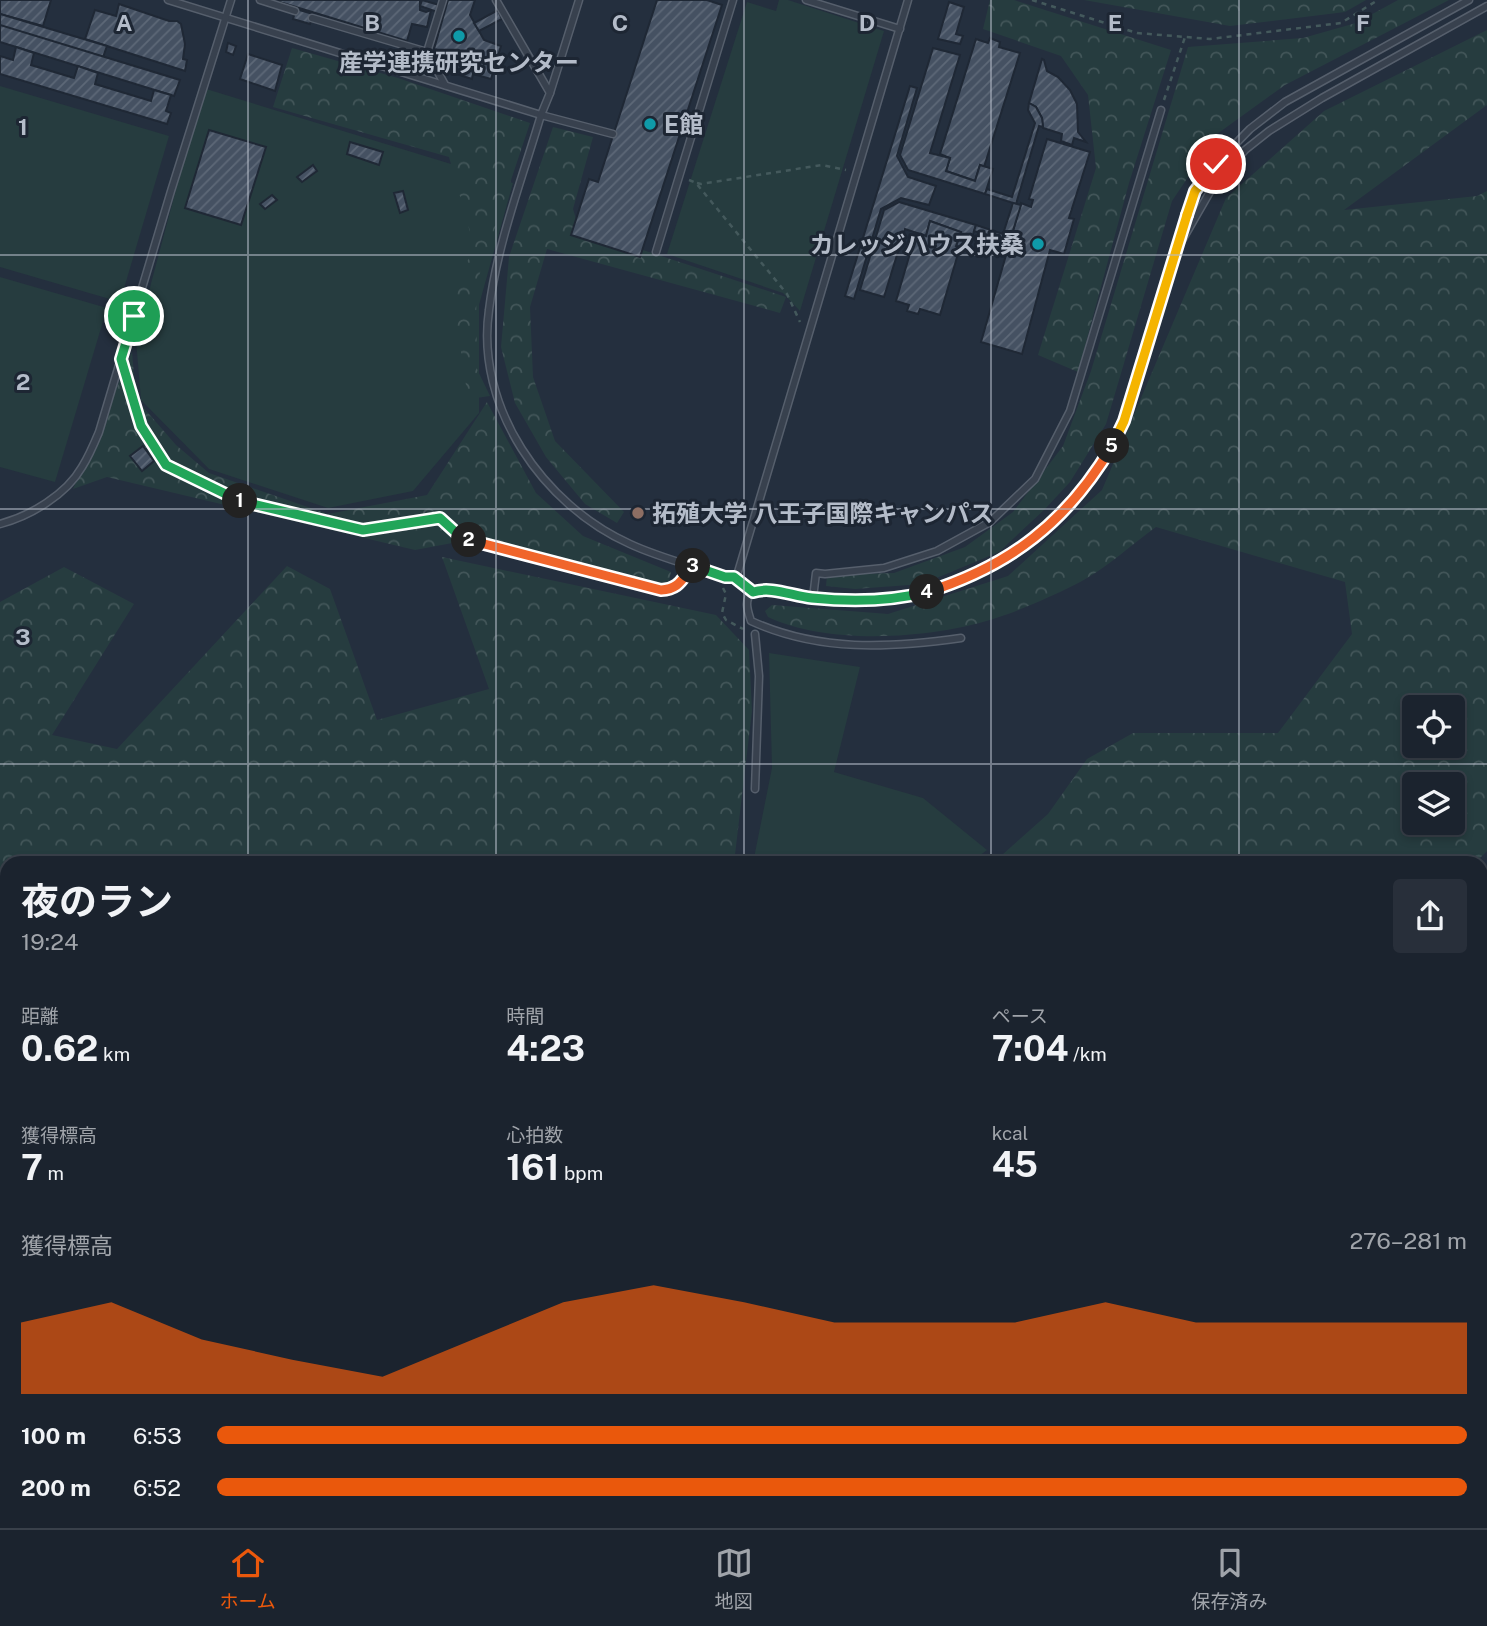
<!DOCTYPE html>
<html lang="ja">
<head>
<meta charset="utf-8">
<style>
  body { margin:0; font-family:"Public Sans","Noto Sans JP",sans-serif; background:#282f3a; color:#f1f3f6; height:100vh; display:flex; flex-direction:column; font-size:26px; white-space:nowrap }
  * { box-sizing:border-box; margin:0 }
  p { font-size:23px; color:#a0a4aa }
  .icon { flex:none; width:38px; height:38px; fill:none; stroke:currentColor; stroke-width:2; stroke-linecap:round; stroke-linejoin:round }
  .map { position:relative; flex:1; overflow:hidden }
  .side { position:absolute; left:0px; top:856px; width:1488px; height:674px; display:flex; flex-direction:column; background:#1b232e; border-radius:21px 21px 0 0; box-shadow:0 4px 10px #0003,0 0 0 2px #39404a }
  .side>* { flex:none }
  .buttons { position:absolute; left:1402px; top:695px; display:grid; gap:14px }
  .buttons a { display:grid; place-items:center; width:63px; height:63px; border-radius:7px; background:#1b232e; box-shadow:0 4px 10px #0003,0 0 0 2px #39404a; font-size:35px }
  .pin { position:absolute; display:grid; place-items:center; width:60px; height:60px; color:#fff; margin:-30px; border:4px solid #fff; border-radius:50%; box-shadow:0 2px 7px #0007 }
  .km { position:absolute; width:35px; height:35px; margin:-18px; border-radius:50%; background:#222; color:#fff; font-size:19px; line-height:35px; text-align:center }
  .round { display:grid; place-items:center; flex:none; width:74px; height:74px; border-radius:7px; background:#282f3a }
  .summary { display:flex; align-items:center; justify-content:space-between; height:119px; padding:0 21px }
  h1 { font-size:38px; font-weight:700; line-height:52px }
  .stats { display:grid; grid-template-columns:repeat(3,1fr); gap:10px; height:119px; padding:7px 21px }
  .stats div { display:grid; align-content:center }
  .stats b { font-size:35px; font-weight:700 }
  .stats small { font-size:19px; font-weight:400 }
  .stats p { font-size:19px }
  .chart { height:196px; padding:14px 21px }
  .chart p { display:flex; justify-content:space-between }
  .chart svg { width:100%; height:126px; margin-top:7px; fill:#ea580c; opacity:.7 }
  ul { padding:0 21px; list-style:none; font-size:23px }
  li { display:grid; grid-template-columns:112px 84px 1fr; align-items:center; height:52px }
  li i { height:18px; border-radius:9px; background:#ea580c }
  .menu { display:flex; justify-content:space-around; align-items:center; height:98px; border-top:2px solid #39404a; background:#1b232e; font-size:19px; color:#a0a4aa }
  .menu a { display:grid; justify-items:center; gap:4px }
  .menu .on { color:#ea580c }
  .map>svg:first-child { display:block }
  .green { fill:#263c3f }
  .forest { fill:url(#forest-crowns); fill-rule:evenodd }
  .building { fill:url(#building-hatch); stroke:#1f2835; stroke-width:2 }
  .lines { fill:none; stroke-linecap:round; stroke-linejoin:round }
  .service-casing { stroke:#565f6c; stroke-width:9 }
  .path { stroke:#44595c; stroke-width:2.5; stroke-dasharray:5 5; stroke-linecap:butt }
  .service { stroke:#38414e; stroke-width:6 }
  .split-1-casing { stroke:#fff; stroke-width:14 }
  .split-2-casing { stroke:#fff; stroke-width:14 }
  .split-3-casing { stroke:#fff; stroke-width:14 }
  .split-4-casing { stroke:#fff; stroke-width:14 }
  .split-5-casing { stroke:#fff; stroke-width:14 }
  .split-6-casing { stroke:#fff; stroke-width:14 }
  .split-7-casing { stroke:#fff; stroke-width:14 }
  .split-1 { stroke:#22a559; stroke-width:9 }
  .split-2 { stroke:#22a559; stroke-width:9 }
  .split-3 { stroke:#f0652b; stroke-width:9 }
  .split-4 { stroke:#22a559; stroke-width:9 }
  .split-5 { stroke:#f0652b; stroke-width:9 }
  .split-6 { stroke:#f5b400; stroke-width:9 }
  .split-7 { stroke:#f5b400; stroke-width:9 }
  .grid { fill:none; stroke:#b4bcc9; stroke-width:2; stroke-opacity:0.55 }
  .culture-dot { fill:#0f9aa8; stroke:#1d2633; stroke-width:2.5 }
  .education-dot { fill:#8d6e63; stroke:#1d2633; stroke-width:2.5 }
  .labels { text-anchor:middle; dominant-baseline:central; stroke-width:6; stroke-linejoin:round; paint-order:stroke }
  .poi-label { font-size:24px; font-weight:bold; fill:#b4bcc9; stroke:#1d2633; text-anchor:start }
  .grid-label { font-size:23px; text-anchor:middle; font-weight:bold; fill:#b4bcc9; stroke:#1d2633; stroke-width:6; stroke-linejoin:round; paint-order:stroke }
</style>
</head>
<body>
<div class="map">
<svg width="1487" height="1528" viewBox="0 0 1487 1528">
  <defs>
    <pattern id="forest-crowns" width="20" height="18" patternUnits="userSpaceOnUse" patternTransform="scale(1.75)"><rect width="20" height="18" fill="#263c3f"/><path d="M2 6a3 3 0 1 1 6 0M12 15a3 3 0 1 1 6 0" fill="none" stroke="#435659"/></pattern>
    <pattern id="building-hatch" width="6" height="6" patternUnits="userSpaceOnUse" patternTransform="scale(1.75)"><rect width="6" height="6" fill="#455162"/><path d="M-1 1l2-2M0 6l6-6M5 7l2-2" fill="none" stroke="#5d6877"/></pattern>
  </defs>
  <rect width="100%" height="100%" fill="#242f3e"/>
  <g class="green">
    <polygon points="779,0 788,0 884,31 800,311 783,293 667,254 747,2 776,11"/>
    <polygon points="0,86 169,136 120,302 0,267"/>
    <polygon points="203,88 513,183 479,305 479,413 413,491 328,508 209,469 141,400 136,340"/>
    <polygon points="0,277 107,308 55,482 0,467"/>
    <polygon points="769,653 860,667 834,772 923,798 987,850 970,863 753,863 772,768"/>
  </g>
  <g class="forest">
    <polygon points="990,0 1014,0 1171,50 1129,183 1078,372 1038,355 1096,168 1088,95 1061,56 983,29"/>
    <polygon points="1084,0 1366,0 1345,12 1230,26"/>
    <polygon points="1398,0 1449,0 1285,85 1217,134 1172,201 1106,424 1070,482 1045,509 999,552 922,584 855,589 826,586 827,575 894,573 965,547 1013,512 1063,446 1091,371 1188,47 1303,38 1356,23"/>
    <path d="M1487,30V105L1344,210L1477,196L1487,191V851L1475,863H993L1048,814L1087,759L1133,733H1278L1352,634L1345,582L1156,527C1132,544 1108,567 1082,581C1059,593 1024,609 999,617C934,639 830,646 768,617L765,611L772,605L888,614L1008,576L1102,490L1226,198L1324,111ZM1414,707H1452V746H1414ZM1414,784H1452V822H1414Z"/>
    <polygon points="292,48 398,78 530,123 476,285 477,369 490,396 468,399 451,284 475,250 449,157 273,107"/>
    <polygon points="553,127 593,137 573,209 579,229 786,297 780,313 547,249 530,307 533,377 555,441 624,512 617,523 585,504 546,457 515,403 501,347 509,257"/>
    <polygon points="132,352 136,399 176,445 209,473 328,514 427,495 487,402 536,493 583,536 671,572 666,595 479,538 415,550 107,477 73,489"/>
    <polygon points="442,557 716,615 749,650 752,711 734,863 7,863 7,1522 1480,1522 1480,1115 1487,1112 1487,1528 0,1528 0,602 64,567 134,604 52,735 117,749 287,566 330,589 377,720 489,689"/>
    <polygon points="1487,946 1487,1096 1480,1039 1481,949"/>
  </g>
  <g class="building">
    <polygon points="0,0 51,0 43,26 0,14"/>
    <polygon points="273,0 420,0 420,10 426,12 431,10 427,27 412,24 407,41"/>
    <polygon points="422,0 446,7 443,14 420,6"/>
    <polygon points="448,0 475,0 470,15 484,40 501,46 491,79 473,74 472,79 450,72 451,68 441,65 445,52 434,49"/>
    <polygon points="657,0 707,0 722,5 640,257 571,235 589,179 598,182"/>
    <polygon points="949,2 964,7 956,34 963,36 960,44 938,39"/>
    <polygon points="119,4 169,21 177,21 181,24 185,44 183,59 187,60 185,71 85,39 95,10 116,16"/>
    <polygon points="296,9 313,14 310,24 293,19"/>
    <polygon points="498,10 502,19 479,31 474,23"/>
    <polygon points="0,14 107,46 103,57 0,26"/>
    <polygon points="0,25 180,80 174,96 0,42"/>
    <polygon points="990,38 1000,42 999,47 1020,53 984,167 980,165 975,181 946,171 950,158 940,154 976,39 988,43"/>
    <polygon points="228,43 236,46 233,55 226,52"/>
    <polygon points="16,47 34,53 31,65 74,78 78,66 98,73 95,84 151,101 154,90 171,95 166,111 171,113 167,124 0,74 0,56 13,60"/>
    <polygon points="933,48 960,55 930,153 950,158 946,171 975,181 980,165 993,169 985,194 908,170 900,155"/>
    <polygon points="248,54 282,65 275,91 240,79"/>
    <polygon points="1042,59 1044,60 1047,71 1058,77 1070,90 1077,104 1078,132 1086,142 1074,138 1072,145 1061,141 1062,134 1043,128 1042,118 1036,107 1029,103"/>
    <polygon points="910,86 917,88 897,156 908,177 936,186 929,205 901,198 881,209 854,299 845,296"/>
    <polygon points="1029,103 1036,107 1042,118 1043,127 1039,126 1016,204 985,194 987,189 1012,197 1035,123 1028,110"/>
    <polygon points="209,130 266,147 241,225 185,208"/>
    <polygon points="1047,139 1090,152 1069,218 1074,219 1064,254 1050,250 1022,354 981,342 1021,203 1031,207 1033,200 1029,199"/>
    <polygon points="350,142 383,152 379,165 347,154"/>
    <polygon points="313,165 317,171 302,182 297,177"/>
    <polygon points="403,191 408,210 400,213 394,193"/>
    <polygon points="272,195 277,200 265,209 260,204"/>
    <polygon points="899,202 976,225 968,250 956,246 961,232 930,221 926,236 905,229 884,297 860,290 884,210"/>
    <polygon points="1013,203 1021,205 1011,237 1006,236 1005,240 974,231 976,225 1003,234"/>
    <polygon points="930,221 961,232 956,246 960,247 940,315 920,309 918,314 907,311 909,305 896,301 916,233 926,236"/>
    <polygon points="143,446 154,461 142,471 130,456"/>
  </g>
  <g class="lines">
    <defs>
      <g id="service">
        <polyline points="168,0 541,115 613,134"/>
        <polyline points="260,0 295,11"/>
        <polyline points="443,0 427,52 445,85"/>
        <polyline points="496,0 550,93"/>
        <path d="M579,0L550,93L541,115C522,179 497,244 489,310C475,407 543,505 630,544C660,558 694,566 725,577H734L738,572L908,0"/>
        <polyline points="806,0 900,29"/>
        <polyline points="1469,0 1285,102 1250,129 1216,164 1195,191 1176,251 1211,190 1245,150 1269,131 1322,98 1487,6"/>
        <polyline points="312,18 427,52"/>
        <polyline points="656,252 733,0"/>
        <polyline points="110,306 134,316"/>
        <path d="M121,359L141,426L166,465L238,500L363,530L440,518L463,539L661,590C679,590 684,580 692,566"/>
        <path d="M0,524C30,516 66,495 82,467C89,456 94,444 99,432L171,191L231,0"/>
        <polyline points="734,577 753,592"/>
        <polyline points="813,598 816,573 825,574 884,568 937,551 990,522 1035,479 1070,411 1161,110"/>
        <polyline points="755,634 759,676 755,789"/>
        <path d="M961,638C889,648 819,652 751,621C748,612 743,599 753,592C762,586 774,591 784,593C815,600 851,604 884,600C994,587 1078,520 1124,420L1176,251"/>
      </g>
    </defs>
    <use href="#service" class="service-casing"/>
    <g class="path">
      <polyline points="1032,0 1137,33 1210,39 1341,23 1378,0"/>
      <polyline points="1164,100 1185,37"/>
      <polyline points="689,180 696,183 787,294 800,322"/>
      <polyline points="697,183 701,184 822,165 846,170"/>
      <polyline points="723,588 726,594 722,613 726,620 743,629"/>
      <polyline points="1480,1328 1487,1322"/>
      <polyline points="887,1522 895,1528"/>
      <polyline points="572,1528 576,1522"/>
      <polyline points="1032,1528 1035,1522"/>
    </g>
    <use href="#service" class="service"/>
  </g>
  <g class="lines">
    <defs>
      <polyline id="split-1" points="134,316 121,359 141,426 166,465 240,501"/>
      <polyline id="split-2" points="240,501 363,530 440,518 463,539 469,540"/>
      <path id="split-3" d="M469,540L661,590C681,589 682,577 693,566"/>
      <path id="split-4" d="M693,566L725,577H734L753,592C772,586 792,596 812,598C851,602 888,602 927,592"/>
      <path id="split-5" d="M927,592C1010,566 1067,522 1112,446"/>
      <polyline id="split-6" points="1112,446 1124,421 1187,215"/>
      <polyline id="split-7" points="1187,215 1195,191 1216,164"/>
    </defs>
    <use href="#split-1" class="split-1-casing"/>
    <use href="#split-2" class="split-2-casing"/>
    <use href="#split-3" class="split-3-casing"/>
    <use href="#split-4" class="split-4-casing"/>
    <use href="#split-5" class="split-5-casing"/>
    <use href="#split-6" class="split-6-casing"/>
    <use href="#split-7" class="split-7-casing"/>
    <use href="#split-1" class="split-1"/>
    <use href="#split-2" class="split-2"/>
    <use href="#split-3" class="split-3"/>
    <use href="#split-4" class="split-4"/>
    <use href="#split-5" class="split-5"/>
    <use href="#split-6" class="split-6"/>
    <use href="#split-7" class="split-7"/>
  </g>
  <path class="grid" d="M248,0V863M496,0V863M744,0V863M991,0V863M1239,0V863M0,255H1487M0,509H1487M0,764H1487M0,1019H7M1480,1019H1487M0,1273H7M1480,1273H1487M248,1522V1528M496,1522V1528M744,1522V1528M991,1522V1528M1239,1522V1528"/>
  <g class="culture-dot">
    <circle cx="459" cy="36" r="7"/>
    <circle cx="650" cy="124" r="7"/>
    <circle cx="1038" cy="244" r="7"/>
  </g>
  <circle class="education-dot" cx="638" cy="513" r="7"/>
  <g class="labels">
    <g class="poi-label">
      <text x="459" y="62" text-anchor="middle">産学連携研究センター</text>
      <text x="664" y="124">E館</text>
      <text x="1024" y="244" text-anchor="end">カレッジハウス扶桑</text>
      <text x="652" y="513">拓殖大学 八王子国際キャンパス</text>
    </g>
  </g>
  <g class="grid-label">
    <text x="124" y="31">A</text>
    <text x="372" y="31">B</text>
    <text x="620" y="31">C</text>
    <text x="867" y="31">D</text>
    <text x="1115" y="31">E</text>
    <text x="1363" y="31">F</text>
    <text x="23" y="135">1</text>
    <text x="23" y="390">2</text>
    <text x="23" y="645">3</text>
  </g>
</svg>
<div class="buttons">
<a><svg class="icon" aria-label="locate" viewBox="0 0 24 24"><circle cx="12" cy="12" r="6"/><path d="M12 2v4M12 18v4M2 12h4M18 12h4"/></svg></a>
<a><svg class="icon" aria-label="layers" viewBox="0 0 24 24"><path d="M12 4l9 5-9 5-9-5zM3 14l9 5 9-5"/></svg></a>
</div>
<div class="pin" style="left:134px;top:316px;background:#1e9e55"><svg class="icon" aria-label="arrive" viewBox="0 0 24 24"><path d="M6 21V4h12l-3 4 3 4H6"/></svg></div>
<div class="pin" style="left:1216px;top:164px;background:#d93025"><svg class="icon" aria-label="check" viewBox="0 0 24 24"><path d="M5 12l5 5 9-10"/></svg></div>
<b class="km" style="left:240px;top:501px">1</b>
<b class="km" style="left:469px;top:540px">2</b>
<b class="km" style="left:693px;top:566px">3</b>
<b class="km" style="left:927px;top:592px">4</b>
<b class="km" style="left:1112px;top:446px">5</b>
<section class="side">
<div class="summary"><div><h1>夜のラン</h1><p>19:24</p></div><a class="round"><svg class="icon" aria-label="share" viewBox="0 0 24 24"><path d="M12 15V3M7 8l5-5 5 5M5 13v7h14v-7"/></svg></a></div>
<div class="stats">
<div><p>距離</p><b>0.62<small> km</small></b></div>
<div><p>時間</p><b>4:23</b></div>
<div><p>ペース</p><b>7:04<small> /km</small></b></div>
</div>
<div class="stats">
<div><p>獲得標高</p><b>7<small> m</small></b></div>
<div><p>心拍数</p><b>161<small> bpm</small></b></div>
<div><p>kcal</p><b>45</b></div>
</div>
<div class="chart"><p><span>獲得標高</span>276–281 m</p>
<svg viewBox="0 0 160 44" preserveAspectRatio="none"><path d="M0 44V19L10 12L20 25L30 32L40 38L50 25L60 12L70 6L80 12L90 19L100 19L110 19L120 12L130 19L140 19L150 19L160 19V44z"/></svg>
</div>
<ul>
<li><b>100 m</b>6:53<i style="width:100%"></i></li>
<li><b>200 m</b>6:52<i style="width:100%"></i></li>
</ul>
</section>
</div>
<nav class="menu">
<a class="on"><svg class="icon" aria-label="home" viewBox="0 0 24 24"><path d="M3 11l9-7 9 7M6 9v11h12V9"/></svg>ホーム</a>
<a><svg class="icon" aria-label="map" viewBox="0 0 24 24"><path d="M3 6l6-2 6 2 6-2v14l-6 2-6-2-6 2zM9 4v14M15 6v14"/></svg>地図</a>
<a><svg class="icon" aria-label="saved" viewBox="0 0 24 24"><path d="M7 4h10v16l-5-4-5 4z"/></svg>保存済み</a>
</nav>
</body>
</html>
